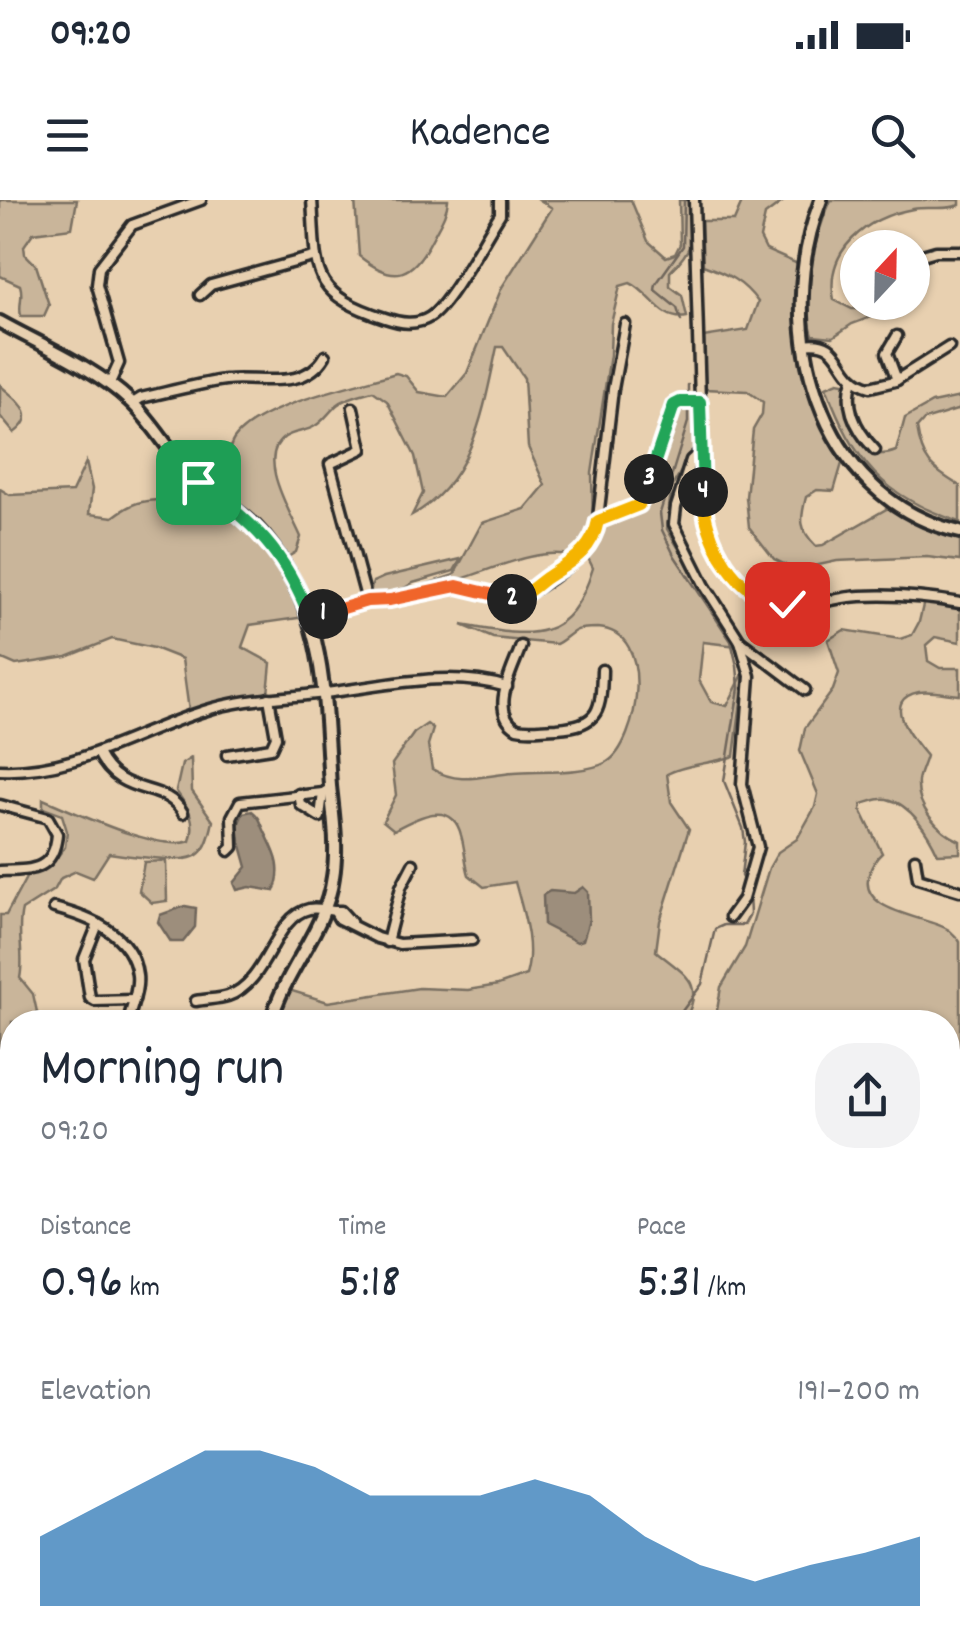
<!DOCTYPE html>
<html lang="en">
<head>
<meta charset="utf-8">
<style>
  body { margin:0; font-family:Dekko,sans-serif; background:#f2f2f3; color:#1f2937; height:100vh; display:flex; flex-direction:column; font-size:38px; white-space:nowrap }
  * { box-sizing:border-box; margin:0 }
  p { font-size:32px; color:#747a83 }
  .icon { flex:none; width:55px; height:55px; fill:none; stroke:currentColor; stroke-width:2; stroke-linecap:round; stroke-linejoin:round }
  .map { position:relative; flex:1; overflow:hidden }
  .side { position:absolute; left:0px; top:810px; width:960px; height:640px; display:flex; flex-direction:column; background:#fff; border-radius:40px 40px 0 0; box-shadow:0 2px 8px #0004 }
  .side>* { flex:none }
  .needle { width:65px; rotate:22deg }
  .fabs { position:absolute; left:840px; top:30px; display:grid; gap:20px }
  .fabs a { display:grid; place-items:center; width:90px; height:90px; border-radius:50%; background:#fff; box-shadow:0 2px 8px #0004; font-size:50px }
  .pin { position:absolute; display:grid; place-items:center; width:85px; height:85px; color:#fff; margin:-42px; border-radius:20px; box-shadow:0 5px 15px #0006 }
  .km { position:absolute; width:50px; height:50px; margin:-25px; border-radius:50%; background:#222; color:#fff; font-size:28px; line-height:50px; text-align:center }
  .round { display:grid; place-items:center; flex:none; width:105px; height:105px; border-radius:40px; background:#f2f2f3 }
  .summary { display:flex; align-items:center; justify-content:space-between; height:170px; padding:0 40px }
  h1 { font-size:55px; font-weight:600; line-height:75px }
  .figures { display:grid; grid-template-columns:repeat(3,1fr); gap:15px; height:170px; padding:10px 40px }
  .figures div { display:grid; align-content:center }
  .figures b { font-size:50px; font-weight:600 }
  .figures small { font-size:28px; font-weight:400 }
  .figures p { font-size:28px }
  .chart { height:280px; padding:20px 40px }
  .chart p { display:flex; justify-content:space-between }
  .chart svg { width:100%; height:180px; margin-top:10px; fill:#1f6fb2; opacity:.7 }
  .status { display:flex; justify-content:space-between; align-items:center; height:70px; padding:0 50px; background:#fff; direction:ltr }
  .status svg { height:28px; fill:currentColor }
  header { display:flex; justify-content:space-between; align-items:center; height:130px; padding:0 40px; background:#fff; font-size:45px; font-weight:600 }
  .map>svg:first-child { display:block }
  .built { fill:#d8c2a5 }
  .green { fill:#c9b59a; stroke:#7a7062; stroke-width:2.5 }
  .water { fill:#9d8e7b; stroke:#6f665b; stroke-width:2.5 }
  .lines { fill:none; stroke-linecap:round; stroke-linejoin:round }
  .stream { stroke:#6f665b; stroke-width:2.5 }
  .street-casing { stroke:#2b2b2b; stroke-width:15 }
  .secondary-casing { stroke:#2b2b2b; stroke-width:18 }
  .street { stroke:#e8d0b0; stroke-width:8 }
  .secondary { stroke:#e8d0b0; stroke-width:10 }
  .split-1-casing { stroke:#fff; stroke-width:20 }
  .split-2-casing { stroke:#fff; stroke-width:20 }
  .split-3-casing { stroke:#fff; stroke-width:20 }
  .split-4-casing { stroke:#fff; stroke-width:20 }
  .split-5-casing { stroke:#fff; stroke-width:20 }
  .split-1 { stroke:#22a559; stroke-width:12 }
  .split-2 { stroke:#f0652b; stroke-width:12 }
  .split-3 { stroke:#f5b400; stroke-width:12 }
  .split-4 { stroke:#22a559; stroke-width:12 }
  .split-5 { stroke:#f5b400; stroke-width:12 }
</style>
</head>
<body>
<div class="status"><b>09:20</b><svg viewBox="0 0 49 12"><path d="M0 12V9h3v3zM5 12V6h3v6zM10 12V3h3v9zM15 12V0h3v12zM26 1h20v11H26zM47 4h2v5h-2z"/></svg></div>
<header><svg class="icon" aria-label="menu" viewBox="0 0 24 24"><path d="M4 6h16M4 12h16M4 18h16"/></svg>Kadence<svg class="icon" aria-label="search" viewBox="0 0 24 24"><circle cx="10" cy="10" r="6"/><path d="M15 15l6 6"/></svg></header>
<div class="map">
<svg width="960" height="1450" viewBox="0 0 960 1450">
  <rect width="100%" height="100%" fill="#e8d0b0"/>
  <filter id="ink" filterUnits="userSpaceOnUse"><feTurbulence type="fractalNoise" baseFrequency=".01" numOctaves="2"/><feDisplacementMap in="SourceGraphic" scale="20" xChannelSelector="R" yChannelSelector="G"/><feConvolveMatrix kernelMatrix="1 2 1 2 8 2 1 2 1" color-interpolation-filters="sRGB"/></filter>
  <g filter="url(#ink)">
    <polygon class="built" points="45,1438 148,1438 160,1450 47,1450"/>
    <g class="green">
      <path d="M0,0H77L72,28L33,33L24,46L25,54L36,65L49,105L44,116H21C18,104 24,97 20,85L0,76Z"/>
      <path d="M355,0H448C447,14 439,25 433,37C413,77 395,85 359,56Z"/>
      <path d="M540,0H631L648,41L666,57L675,54L680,44L679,0H689C696,36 696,46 670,72V86L682,95L687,117C660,122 651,92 630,83L620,86L611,124L610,155L592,273L593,327L588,341L573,356C526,343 460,390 409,390L454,375L482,323L525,309L545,285L528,247L524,178L503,147H497C484,208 473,283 412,315L423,293L415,256L387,201L373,191C362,194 347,197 337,205C329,212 324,221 315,226C306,232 294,231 285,237C255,256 291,313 301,337L296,352L286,358L271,337L221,292C225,277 226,251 234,239C258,205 356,185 396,173L406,176L419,192L447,197L467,173L502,87L552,8Z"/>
      <path d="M743,0H785L765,15L760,38L766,50L798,64C788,130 810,203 843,260L834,291L817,290L806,297C800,320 799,329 816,346L823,345L890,307L920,324L960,336V361L927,357L837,361L796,370L774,359L749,327L746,297L753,230L762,214L763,202L747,191L705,189L703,137L748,130L758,102C743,81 727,74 703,65L701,21H734Z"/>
      <path d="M831,0H960V5C944,11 930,6 913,9C867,17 824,50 834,100L852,109H892L852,124L833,137L813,135C800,94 814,38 831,0Z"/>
      <path d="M838,182L844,183C850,211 852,268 896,251L905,218L932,203L960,197V209L924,220L917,228C922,261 931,269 960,286V322C883,297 854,262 826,187Z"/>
      <path d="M0,185C14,199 42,213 14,233L0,216Z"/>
      <path d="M681,205H695L697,245L671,288L667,329L737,446L703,442L699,480L711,502L727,506L745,470L734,556C711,564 686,564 667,574L671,602L689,629L660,721L656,751C686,776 706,782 684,822H278L289,790L328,802L419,788L468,790L498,785L526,775C535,745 523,712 515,682L484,687L469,675C465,662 465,648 461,635C452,598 416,618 394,630L383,621L396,595L392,564L414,533L427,524L433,529L428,545L432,569C461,586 483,575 514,573C540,571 585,574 607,562C638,544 658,430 597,428C591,428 580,428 575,431C568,435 563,441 556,444L493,438L462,425C531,437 569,446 593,368L587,356L603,324L641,309Z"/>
      <path d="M86,262L92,289L89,314L113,317C135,300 143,301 170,299C183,298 197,295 209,298C252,309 290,380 305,417L250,425L242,447L271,463L268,494L222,500L189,511L182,459L154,448L112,439L67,457L16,465L0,458V289L10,295L72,292Z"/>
      <polygon points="461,359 454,371 413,383 396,393 369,396 373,382 384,377"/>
      <path d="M924,401L960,407V442L935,437L926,445L928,461L940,468H960V495C947,494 931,490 919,492C878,500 914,541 926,556C924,564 919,573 918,581C916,607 938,631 960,641V653L938,654C929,634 911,604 887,599C880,597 870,602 862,604L861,610L882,653C875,659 872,665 869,674C857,713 928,716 949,730C951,731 959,740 960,742V878L956,879V843L948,838V822H715L721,787L745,747L769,668L778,652L797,639L815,607L818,594L800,551L805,528L833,490L839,473L828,440L844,430L900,439L912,435L919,422Z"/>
      <path d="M191,558L192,591L213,621C206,655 199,661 166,659C146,658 128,656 109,653L93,678L76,671L61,678L55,689L22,710C16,734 25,754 20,778L33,794L39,821L12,822V853H0V715H6L27,676L50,666L65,647L67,631L62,615L43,608V599C75,612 159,653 190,641C197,620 188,607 176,591L182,564Z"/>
      <polygon points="166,661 167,701 152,703 139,691 144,662"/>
      <polygon points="948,998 960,1032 960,1450 561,1450 575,1444 580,1438 948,1438"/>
    </g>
    <g class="water">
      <path d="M252,611C261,618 260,622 265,632C275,653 284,667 274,691L250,687L237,690L234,683L247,667L240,642L238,625L243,613Z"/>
      <polygon points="583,687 588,692 589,720 583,740 577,742 544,725 543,695 550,691 574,693"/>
      <polygon points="185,706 196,708 195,727 183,742 171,742 158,722 160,715"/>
    </g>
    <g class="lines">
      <g class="stream">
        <polyline points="681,121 677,108 655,90 656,84 683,46 684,0"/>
        <polyline points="688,198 688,185"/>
        <polyline points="688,206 688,222 660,313 662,330 674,355 731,441 737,466 739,488 724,581 743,628 745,642 741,676 744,682"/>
        <polyline points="674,822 702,784 715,729 724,725 744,725 750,714 749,694"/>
        <polyline points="948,1188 960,1222"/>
        <path d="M960,1344C955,1364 953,1386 960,1406"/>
        <polyline points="626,1438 631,1450"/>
      </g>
      <defs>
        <g id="street">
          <path d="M312,0C317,70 307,93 385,118C400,123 416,126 430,117C451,103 484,38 500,14V1"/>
          <path d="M694,0L703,302C709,347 741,402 791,405C815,406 837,397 860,396C893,394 927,397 960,403"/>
          <polyline points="912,58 936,51 960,51"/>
          <polyline points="200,95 211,85 313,57"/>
          <polyline points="897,136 887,153 897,180"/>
          <path d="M804,144C846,137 834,177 870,187L895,181L949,147"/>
          <path d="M853,180C843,207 857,231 875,250"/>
          <polyline points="109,185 119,163 97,85 99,68 132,25 201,0"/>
          <path d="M133,203L141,198C168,192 197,184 225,180C259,176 304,192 325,156"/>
          <polyline points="353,208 362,249 330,264 367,401"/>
          <polyline points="701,251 691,260 676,307 674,324 705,386 740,441 750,476 742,584 758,647 743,699 730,717"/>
          <polyline points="598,321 639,305 674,205 680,202 700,202"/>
          <path d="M309,418L367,401L391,400L457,386L516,399C542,387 589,356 597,327L613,189L625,124"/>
          <polyline points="740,441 805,490"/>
          <path d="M521,446C513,470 488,511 517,528C530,531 543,528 557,528C601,525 601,509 602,470"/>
          <path d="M98,553C122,601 164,579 183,613"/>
          <polyline points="227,555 271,548 276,537 269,498"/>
          <path d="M0,570C75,573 134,533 204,511C243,498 284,498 325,493C384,486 448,469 507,487"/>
          <polyline points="299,594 301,605 320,617 323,593"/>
          <path d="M0,605L48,618L57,634C54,672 31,670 0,671"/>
          <polyline points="229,651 233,647 232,617 240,602 323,593 331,588"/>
          <polyline points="915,659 918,678 960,691"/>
          <path d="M54,708C89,717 132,733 137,775C139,790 131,808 128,822"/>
          <polyline points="335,712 339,719 377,738 399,744 472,740"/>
          <polyline points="98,724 84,759 90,798 95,801 134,800"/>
          <polyline points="387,742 401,687 413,664"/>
          <path d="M196,801C207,799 219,799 228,796C269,782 273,717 309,709C320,707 331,712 341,711L351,722"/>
          <polyline points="220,822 271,821"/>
          <polyline points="948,929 960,930"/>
          <polyline points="0,1056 12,1071"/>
          <polyline points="0,1082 12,1103"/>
          <polyline points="425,1450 431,1438"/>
        </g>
        <g id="secondary">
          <path d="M821,0C772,124 816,299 960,332"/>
          <path d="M0,122C43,146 94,167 130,201C154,223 169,253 193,277C214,298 243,311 263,335C326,412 324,492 330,586C333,615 338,647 333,677C326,731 284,770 271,822"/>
          <polyline points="0,1316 12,1348"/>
          <polyline points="35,1438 36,1450"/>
          <polyline points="222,1438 223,1450"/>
        </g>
      </defs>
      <use href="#street" class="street-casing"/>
      <use href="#secondary" class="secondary-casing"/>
      <use href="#street" class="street"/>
      <use href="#secondary" class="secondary"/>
    </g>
  </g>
  <g class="lines" filter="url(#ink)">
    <defs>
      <path id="split-1" d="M198,282C254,324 284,350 310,418L323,414"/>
      <polyline id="split-2" points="323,414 367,401 390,400 457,386 512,399"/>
      <path id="split-3" d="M512,399C526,396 535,386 546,378C570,362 592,352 598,321L639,305L649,279"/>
      <polyline id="split-4" points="649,279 674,205 680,202 700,202 703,292"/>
      <path id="split-5" d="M703,292C703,339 736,399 787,404"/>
    </defs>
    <use href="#split-1" class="split-1-casing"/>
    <use href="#split-2" class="split-2-casing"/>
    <use href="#split-3" class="split-3-casing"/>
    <use href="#split-4" class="split-4-casing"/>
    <use href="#split-5" class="split-5-casing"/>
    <use href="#split-1" class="split-1"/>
    <use href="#split-2" class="split-2"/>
    <use href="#split-3" class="split-3"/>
    <use href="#split-4" class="split-4"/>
    <use href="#split-5" class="split-5"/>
  </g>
</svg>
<div class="fabs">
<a><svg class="needle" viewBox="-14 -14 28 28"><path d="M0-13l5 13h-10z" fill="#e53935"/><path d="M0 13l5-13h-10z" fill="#747a83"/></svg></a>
</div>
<div class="pin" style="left:198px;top:282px;background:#1e9e55"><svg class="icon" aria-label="arrive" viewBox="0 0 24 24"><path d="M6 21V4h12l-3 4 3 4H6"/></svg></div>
<div class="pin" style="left:787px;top:404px;background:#d93025"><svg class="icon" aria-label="check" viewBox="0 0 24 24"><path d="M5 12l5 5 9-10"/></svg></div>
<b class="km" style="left:323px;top:414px">1</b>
<b class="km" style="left:512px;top:399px">2</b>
<b class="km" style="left:649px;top:279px">3</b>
<b class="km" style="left:703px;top:292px">4</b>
<section class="side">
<div class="summary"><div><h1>Morning run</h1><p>09:20</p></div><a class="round"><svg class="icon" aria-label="share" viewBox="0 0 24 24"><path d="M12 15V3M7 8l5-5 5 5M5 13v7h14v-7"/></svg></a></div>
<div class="figures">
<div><p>Distance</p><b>0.96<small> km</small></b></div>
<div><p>Time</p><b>5:18</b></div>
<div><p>Pace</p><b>5:31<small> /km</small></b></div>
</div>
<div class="chart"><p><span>Elevation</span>191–200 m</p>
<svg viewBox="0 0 160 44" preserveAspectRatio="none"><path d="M0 44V27L10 20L20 13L30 6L40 6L50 10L60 17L70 17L80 17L90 13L100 17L110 27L120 34L130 38L140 34L150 31L160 27V44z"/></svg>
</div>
</section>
</div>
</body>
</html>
